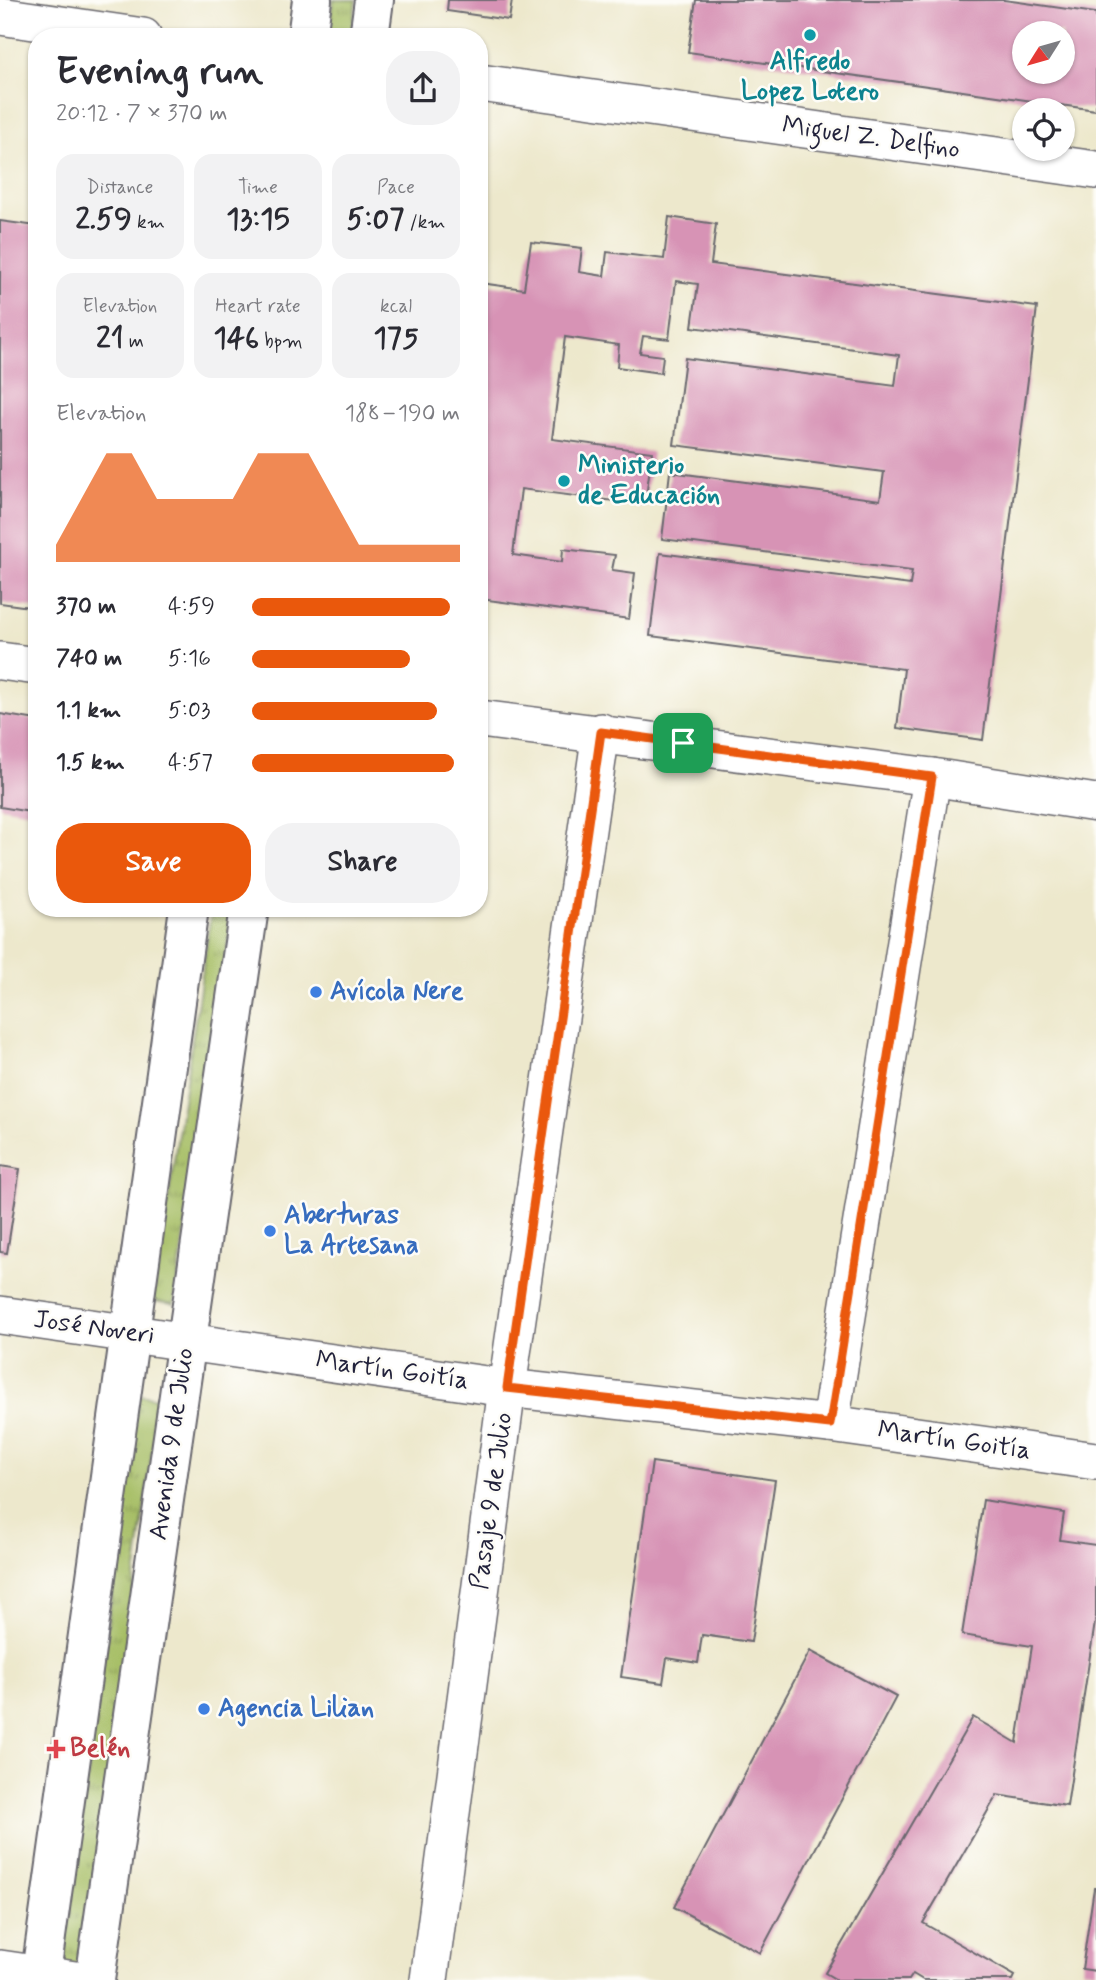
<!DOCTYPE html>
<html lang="en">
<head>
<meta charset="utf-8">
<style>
  body { margin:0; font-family:Mynerve,sans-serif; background:#f2f2f3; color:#2b2b33; height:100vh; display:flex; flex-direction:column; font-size:26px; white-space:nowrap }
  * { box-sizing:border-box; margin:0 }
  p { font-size:23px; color:#7c7c81 }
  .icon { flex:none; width:38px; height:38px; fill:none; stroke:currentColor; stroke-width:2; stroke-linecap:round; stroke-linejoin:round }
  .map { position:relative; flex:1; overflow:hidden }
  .details { position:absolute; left:28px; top:28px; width:460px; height:889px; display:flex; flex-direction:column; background:#fff; border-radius:28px; box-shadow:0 2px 5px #0004 }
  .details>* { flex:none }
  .needle { width:46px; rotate:233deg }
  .tools { position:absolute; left:1012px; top:21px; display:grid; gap:14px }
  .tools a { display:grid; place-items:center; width:63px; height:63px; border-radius:50%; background:#fff; box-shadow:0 2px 5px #0004; font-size:35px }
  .pin { position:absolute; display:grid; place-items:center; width:60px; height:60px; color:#fff; margin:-30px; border-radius:14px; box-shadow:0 4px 10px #0006 }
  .round { display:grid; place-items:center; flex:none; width:74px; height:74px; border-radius:28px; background:#f2f2f3 }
  .headline { display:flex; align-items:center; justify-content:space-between; height:119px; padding:0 28px }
  h1 { font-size:38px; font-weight:700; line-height:52px }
  .stats { display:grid; grid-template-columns:repeat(3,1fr); gap:10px; height:119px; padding:7px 28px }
  .stats div { display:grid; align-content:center; border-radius:18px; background:#f2f2f3; text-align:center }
  .stats b { font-size:30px; font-weight:700 }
  .stats small { font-size:19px; font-weight:400 }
  .stats p { font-size:19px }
  .chart { height:196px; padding:14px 28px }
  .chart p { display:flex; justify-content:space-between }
  .chart svg { width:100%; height:126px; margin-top:7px; fill:#ea580c; opacity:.7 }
  .primary-button { display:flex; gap:14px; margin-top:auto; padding:14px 28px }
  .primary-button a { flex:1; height:80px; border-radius:28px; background:#ea580c; color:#fff; font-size:28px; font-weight:700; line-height:80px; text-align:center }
  .primary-button a+a { background:#f2f2f3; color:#2b2b33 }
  ul { padding:0 28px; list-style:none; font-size:23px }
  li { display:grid; grid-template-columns:112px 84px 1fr; align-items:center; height:52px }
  li i { height:18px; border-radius:9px; background:#ea580c }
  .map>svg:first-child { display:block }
  .grass { fill:url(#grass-tufts); stroke:#64704f; stroke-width:2 }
  .building { fill:#d793b5; fill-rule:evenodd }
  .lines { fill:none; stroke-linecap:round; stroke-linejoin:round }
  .minor-casing { stroke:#69676e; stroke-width:40 }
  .major-casing { stroke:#69676e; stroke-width:42 }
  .minor { stroke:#fff; stroke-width:37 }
  .major { stroke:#fff; stroke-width:38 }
  .route-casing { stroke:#fff; stroke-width:14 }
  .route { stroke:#ea580c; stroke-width:9 }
  .culture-dot { fill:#0f9aa8; stroke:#fdfcf7; stroke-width:2.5 }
  .shop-dot { fill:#3f7fe0; stroke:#fdfcf7; stroke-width:2.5 }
  .health-dot { fill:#e0444e; stroke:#fdfcf7; stroke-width:2.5 }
  .labels { text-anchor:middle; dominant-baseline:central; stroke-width:5; stroke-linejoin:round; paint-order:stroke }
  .culture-label { font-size:26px; font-weight:bold; fill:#0d838f; stroke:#fdfcf7 }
  .street-label { font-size:26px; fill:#22223b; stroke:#fdfcf7 }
  .shop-label { font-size:26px; font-weight:bold; fill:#366cbe; stroke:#fdfcf7; text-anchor:start }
  .health-label { font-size:26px; font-weight:bold; fill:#be3a42; stroke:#fdfcf7; text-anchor:start }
</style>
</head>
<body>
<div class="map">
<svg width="1096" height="1980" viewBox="0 0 1096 1980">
  <defs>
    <pattern id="grass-tufts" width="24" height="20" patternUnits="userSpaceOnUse" patternTransform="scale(1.75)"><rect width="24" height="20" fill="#a5bd63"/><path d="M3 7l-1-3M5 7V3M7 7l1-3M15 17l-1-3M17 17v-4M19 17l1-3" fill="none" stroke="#869953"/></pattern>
  </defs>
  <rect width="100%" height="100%" fill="#fdfcf7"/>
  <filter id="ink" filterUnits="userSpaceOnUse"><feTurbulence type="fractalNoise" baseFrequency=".0143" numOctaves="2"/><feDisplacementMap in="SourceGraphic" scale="14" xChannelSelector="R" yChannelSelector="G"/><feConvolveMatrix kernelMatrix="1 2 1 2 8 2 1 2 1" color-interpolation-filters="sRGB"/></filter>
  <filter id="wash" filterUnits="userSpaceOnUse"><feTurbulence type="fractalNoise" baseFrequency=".00686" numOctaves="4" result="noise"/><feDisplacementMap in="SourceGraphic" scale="28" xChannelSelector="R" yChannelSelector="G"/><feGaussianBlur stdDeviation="1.57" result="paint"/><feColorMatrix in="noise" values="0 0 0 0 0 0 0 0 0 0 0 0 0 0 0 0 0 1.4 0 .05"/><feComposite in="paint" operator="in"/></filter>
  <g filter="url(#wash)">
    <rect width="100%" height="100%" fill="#ede8cc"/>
    <g class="grass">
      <polygon points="333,0 356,0 351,37 328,37"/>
      <polygon points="212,908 233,908 174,1304 153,1301"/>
      <polygon points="138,1395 159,1398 83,1966 63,1963"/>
    </g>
    <g id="blocks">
      <g class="building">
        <polygon points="448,0 512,0 509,20 447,11"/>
        <path d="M696,0H1004L1096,13V110L688,52ZM1024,33H1062V72H1024Z"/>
        <polygon points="669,217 716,224 711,264 1037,307 983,740 897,728 904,669 650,636 660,553 910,585 912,571 662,539 670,472 880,500 884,472 674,445 685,358 895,386 899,355 692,327 698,284 676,281 669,339 643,336 640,353 663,356 661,373 617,367 619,345 565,337 552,439 652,452 645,505 521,489 513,555 562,562 563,549 615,555 612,570 635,573 629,619 480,599 480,283 524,289 531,242 582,248 579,272 604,276 607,252 664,259"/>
        <polygon points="0,221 37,226 37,608 0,603"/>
        <polygon points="0,714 37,720 36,813 0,807"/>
        <polygon points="0,1166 20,1169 7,1253 0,1252"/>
        <polygon points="652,1462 775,1480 751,1642 702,1635 698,1663 667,1658 663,1683 621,1677"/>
        <polygon points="983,1500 1064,1513 1060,1540 1096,1545 1096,1616 1067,1806 997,1795 923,1923 1015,1976 1013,1980 923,1980 913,1974 909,1980 837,1980 825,1973 973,1717 1017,1743 1032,1646 962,1635"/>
        <polygon points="810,1651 896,1697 760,1953 674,1907"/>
        <polygon points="1094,1888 1096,1888 1096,1971 1082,1969"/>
      </g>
    </g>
  </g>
  <g filter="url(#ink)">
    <use href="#blocks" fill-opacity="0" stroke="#69676e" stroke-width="2"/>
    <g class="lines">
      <defs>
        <g id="minor">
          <polyline points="0,16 143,37"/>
          <polyline points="480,83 1096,170"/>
          <polyline points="0,661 37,666"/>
          <polyline points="480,719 932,777 1096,803"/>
          <polyline points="0,1315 507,1388 830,1424 1096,1461"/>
          <polyline points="830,1424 932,777"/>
          <polyline points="0,1969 75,1980"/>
          <polyline points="429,1980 507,1388 601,732"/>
        </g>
        <g id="major">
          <polyline points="307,37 312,0"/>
          <polyline points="369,37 374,0"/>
          <polyline points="40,1980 189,908"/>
          <polyline points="95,1980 249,908"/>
        </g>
      </defs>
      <use href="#minor" class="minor-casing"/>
      <use href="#major" class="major-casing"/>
      <use href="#minor" class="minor"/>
      <use href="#major" class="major"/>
    </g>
  </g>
  <g class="lines" filter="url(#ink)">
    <defs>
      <polygon id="route" points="601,732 932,777 830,1424 507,1388"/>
    </defs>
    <use href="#route" class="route-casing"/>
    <use href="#route" class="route"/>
  </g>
  <g class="culture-dot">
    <circle cx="810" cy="35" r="7"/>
    <circle cx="564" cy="481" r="7"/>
  </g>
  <g class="shop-dot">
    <circle cx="316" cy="992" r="7"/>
    <circle cx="270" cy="1231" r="7"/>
    <circle cx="204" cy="1709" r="7"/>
  </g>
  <path class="health-dot" d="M52.5 1738.5h7v7h7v7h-7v7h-7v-7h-7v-7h7z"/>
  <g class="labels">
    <g class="culture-label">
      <text x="810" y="62">Alfredo<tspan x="810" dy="30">Lopez Lotero</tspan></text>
      <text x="578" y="466" text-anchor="start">Ministerio<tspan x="578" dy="30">de Educación</tspan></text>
    </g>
    <g class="street-label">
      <text transform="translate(871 138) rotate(8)">Miguel Z. Delfino</text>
      <text transform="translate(94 1328) rotate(8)">José Noveri</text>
      <text transform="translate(392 1371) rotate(8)">Martín Goitía</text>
      <text transform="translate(954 1441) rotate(8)">Martín Goitía</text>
      <text transform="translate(172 1444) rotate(-82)">Avenida 9 de Julio</text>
      <text transform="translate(492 1501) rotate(-82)">Pasaje 9 de Julio</text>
    </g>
    <g class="shop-label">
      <text x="330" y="992">Avícola Nere</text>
      <text x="284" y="1216">Aberturas<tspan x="284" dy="30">La Artesana</tspan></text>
      <text x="218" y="1709">Agencia Lilian</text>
    </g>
    <g class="health-label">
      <text x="70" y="1749">Belén</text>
    </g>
  </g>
</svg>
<div class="tools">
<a><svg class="needle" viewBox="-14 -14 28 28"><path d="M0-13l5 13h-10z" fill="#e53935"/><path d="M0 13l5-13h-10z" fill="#7c7c81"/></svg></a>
<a><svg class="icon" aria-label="locate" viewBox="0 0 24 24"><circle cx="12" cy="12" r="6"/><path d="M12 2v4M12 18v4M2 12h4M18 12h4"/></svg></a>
</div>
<div class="pin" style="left:683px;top:743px;background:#1e9e55"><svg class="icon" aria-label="arrive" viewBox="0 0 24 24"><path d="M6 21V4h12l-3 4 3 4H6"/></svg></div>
<section class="details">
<div class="headline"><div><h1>Evening run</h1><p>20:12 · 7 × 370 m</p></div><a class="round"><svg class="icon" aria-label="share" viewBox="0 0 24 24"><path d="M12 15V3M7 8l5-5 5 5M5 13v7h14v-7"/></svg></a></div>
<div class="stats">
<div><p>Distance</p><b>2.59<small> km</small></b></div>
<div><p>Time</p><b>13:15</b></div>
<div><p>Pace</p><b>5:07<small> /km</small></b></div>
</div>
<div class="stats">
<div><p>Elevation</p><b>21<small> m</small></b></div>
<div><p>Heart rate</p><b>146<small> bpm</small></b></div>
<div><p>kcal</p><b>175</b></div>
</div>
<div class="chart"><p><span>Elevation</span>188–190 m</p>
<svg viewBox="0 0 160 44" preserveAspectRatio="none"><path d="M0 44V38L10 22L20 6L30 6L40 22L50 22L60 22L70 22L80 6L90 6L100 6L110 22L120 38L130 38L140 38L150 38L160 38V44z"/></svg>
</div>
<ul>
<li><b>370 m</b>4:59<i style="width:95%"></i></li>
<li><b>740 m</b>5:16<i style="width:76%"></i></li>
<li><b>1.1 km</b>5:03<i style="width:89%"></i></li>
<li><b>1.5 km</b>4:57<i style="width:97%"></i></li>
</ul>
<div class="primary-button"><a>Save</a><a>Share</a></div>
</section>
</div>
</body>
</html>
